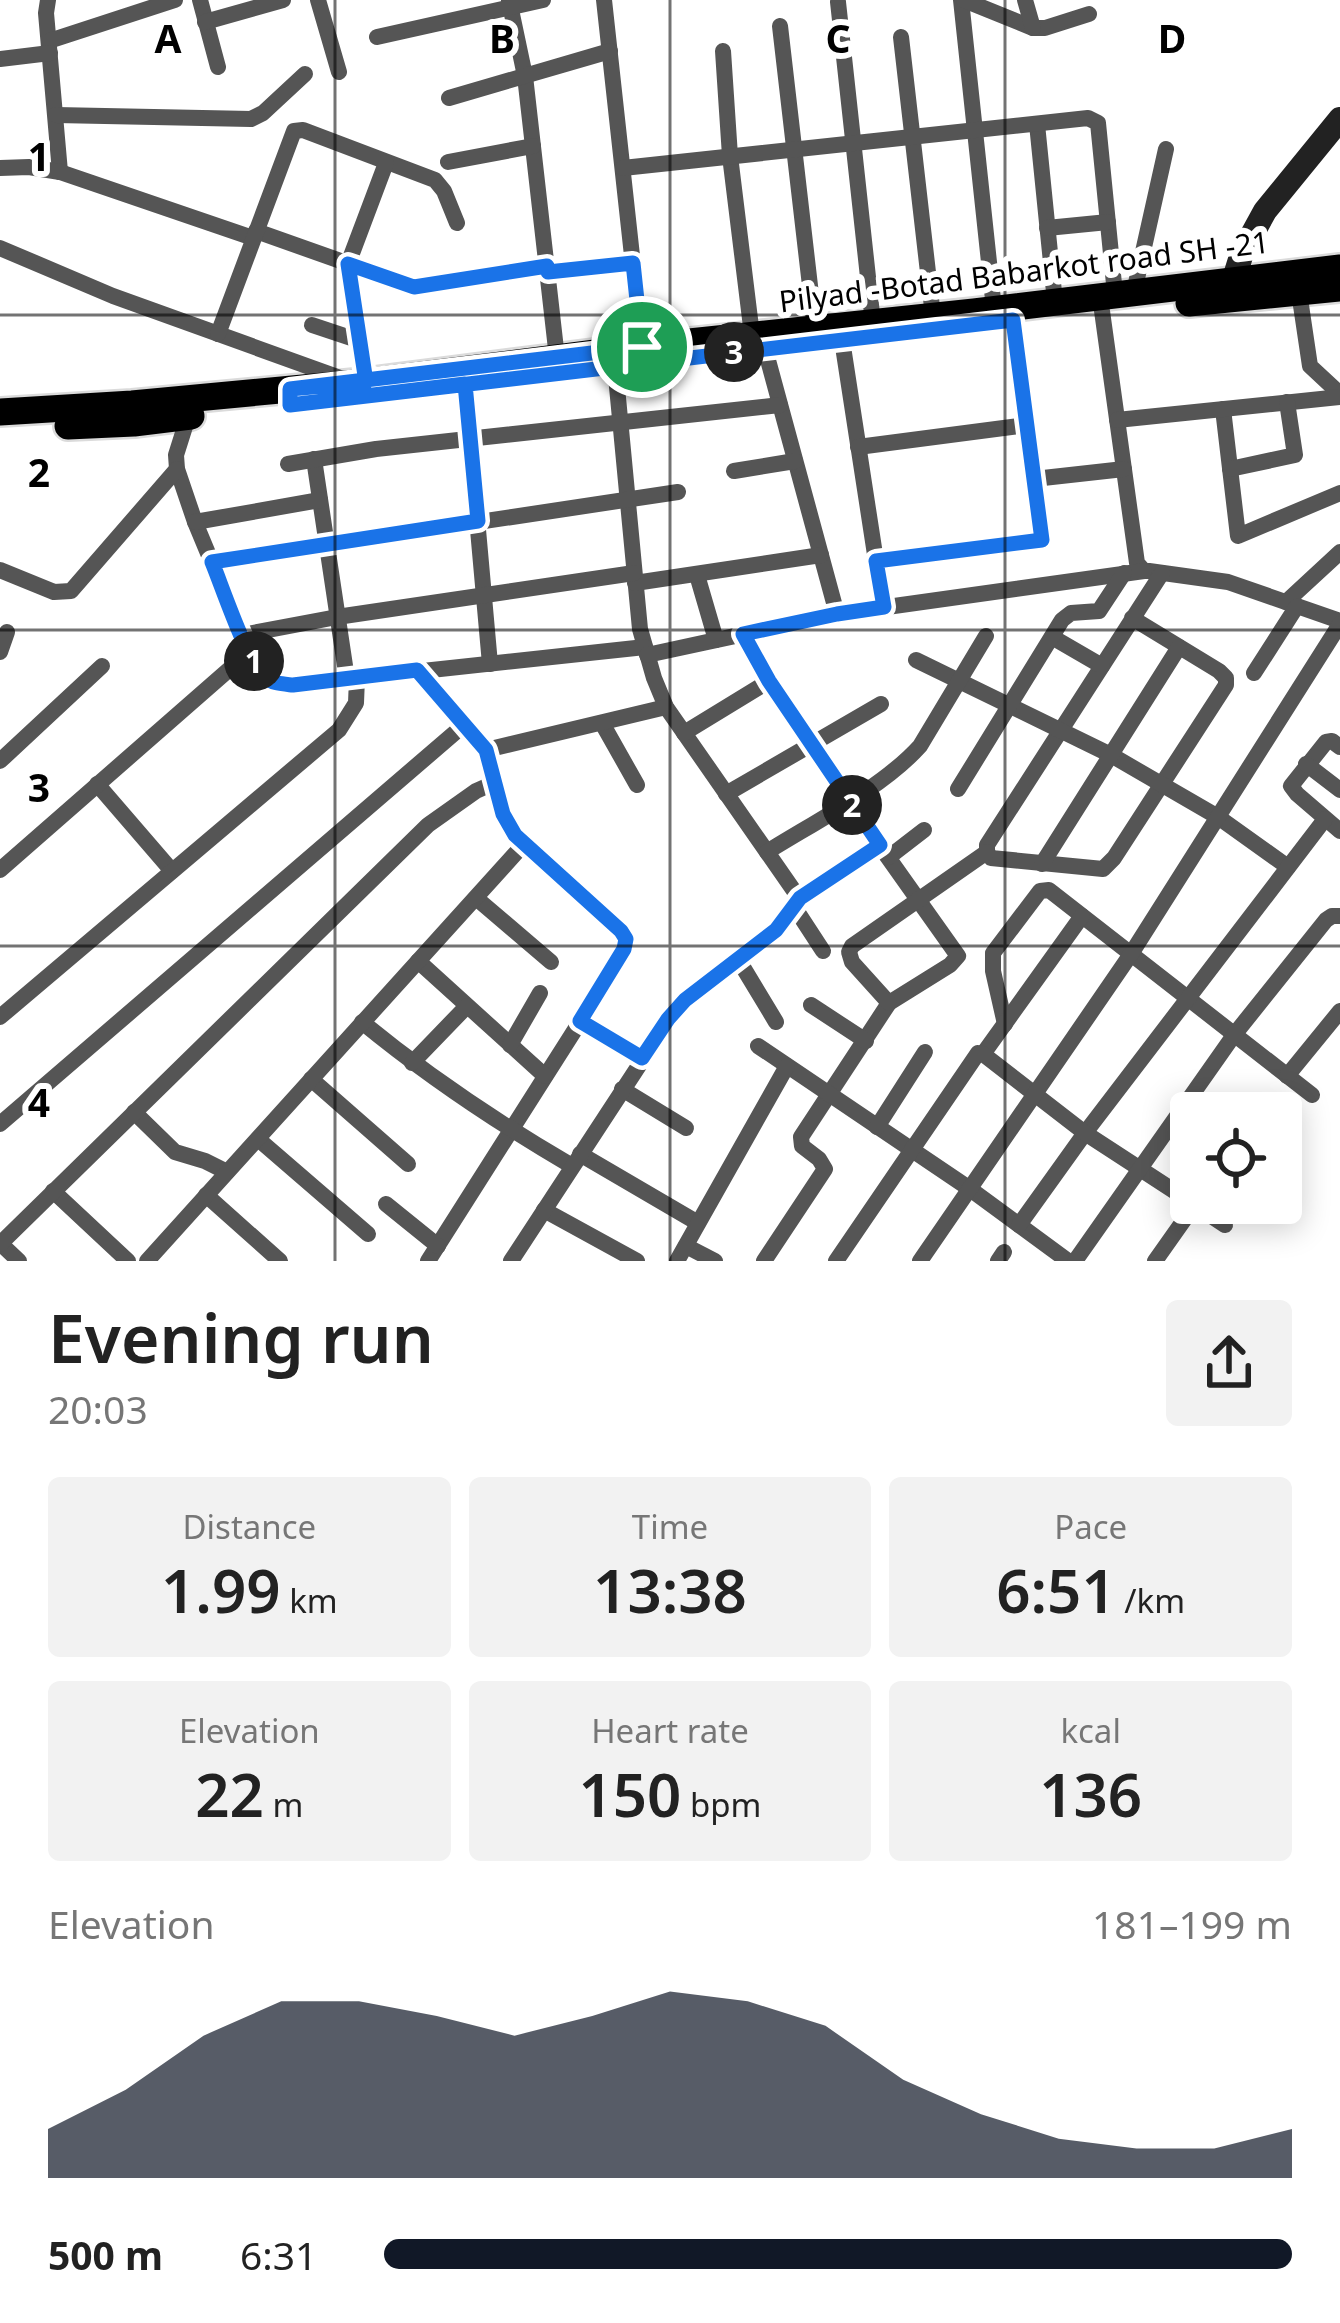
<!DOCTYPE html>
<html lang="en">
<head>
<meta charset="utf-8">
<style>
  body { margin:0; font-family:"Noto Sans",sans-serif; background:#f2f2f2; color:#222; height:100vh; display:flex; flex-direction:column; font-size:45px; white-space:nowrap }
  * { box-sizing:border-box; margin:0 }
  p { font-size:39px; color:#767676 }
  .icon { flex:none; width:66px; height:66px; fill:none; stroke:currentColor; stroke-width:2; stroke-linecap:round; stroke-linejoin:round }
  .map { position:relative; height:1261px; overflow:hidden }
  .drawer { display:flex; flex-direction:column; background:#fff; flex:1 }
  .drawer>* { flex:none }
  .buttons { position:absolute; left:1170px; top:1092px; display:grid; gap:24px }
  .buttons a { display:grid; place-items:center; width:132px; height:132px; border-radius:12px; background:#fff; box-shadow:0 6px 30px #0003; font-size:60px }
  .pin { position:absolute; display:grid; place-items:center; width:102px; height:102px; color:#fff; margin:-51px; border:6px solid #fff; border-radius:50%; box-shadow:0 3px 12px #0007 }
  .km { position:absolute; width:60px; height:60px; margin:-30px; border-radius:50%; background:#222; color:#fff; font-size:33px; line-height:60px; text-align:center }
  .round { display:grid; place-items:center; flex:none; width:126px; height:126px; border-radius:12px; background:#f2f2f2 }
  .summary { display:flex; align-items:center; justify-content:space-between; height:204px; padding:0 48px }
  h1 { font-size:66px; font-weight:600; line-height:90px }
  .metrics { display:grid; grid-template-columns:repeat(3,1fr); gap:18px; height:204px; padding:12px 48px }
  .metrics div { display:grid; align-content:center; border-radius:12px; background:#f2f2f2; text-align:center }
  .metrics b { font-size:60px; font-weight:600 }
  .metrics small { font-size:33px; font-weight:400 }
  .metrics p { font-size:33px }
  .chart { height:336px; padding:24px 48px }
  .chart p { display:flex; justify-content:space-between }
  .chart svg { width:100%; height:216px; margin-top:12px; fill:#111827; opacity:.7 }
  ul { padding:0 48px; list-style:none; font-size:39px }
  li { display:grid; grid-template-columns:192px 144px 1fr; align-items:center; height:90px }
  li i { height:30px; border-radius:15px; background:#111827 }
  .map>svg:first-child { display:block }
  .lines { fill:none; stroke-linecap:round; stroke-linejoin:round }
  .primary-casing { stroke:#dbdbdb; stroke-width:32 }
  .street { stroke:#555; stroke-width:16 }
  .secondary { stroke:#222; stroke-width:24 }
  .primary { stroke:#000; stroke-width:27 }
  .route-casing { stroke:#fff; stroke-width:24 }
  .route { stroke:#1a73e8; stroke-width:15 }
  .grid { fill:none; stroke:#000; stroke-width:3; stroke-opacity:0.55 }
  .labels { text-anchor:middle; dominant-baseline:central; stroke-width:12; stroke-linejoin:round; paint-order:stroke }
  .street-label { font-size:30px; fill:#000; stroke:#fff }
  .grid-label { font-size:39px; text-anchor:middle; font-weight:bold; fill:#000; stroke:#fff; stroke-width:12; stroke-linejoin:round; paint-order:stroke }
</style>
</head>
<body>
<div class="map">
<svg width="1340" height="1261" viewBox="0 0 1340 1261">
  <rect width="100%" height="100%" fill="#fff"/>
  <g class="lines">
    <defs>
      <g id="primary">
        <polyline points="1189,303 1340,288"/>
        <polyline points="0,412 132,404 366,382 642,347 974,312 1340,268"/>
        <polyline points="68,426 134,423 191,416"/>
      </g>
    </defs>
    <use href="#primary" class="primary-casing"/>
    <g class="street">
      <polyline points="48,0 46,13 60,172"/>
      <polyline points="200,0 218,67"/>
      <polyline points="318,0 339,72"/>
      <polyline points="509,0 525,76 557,358"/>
      <polyline points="604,0 642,347"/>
      <polyline points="961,0 994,309"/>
      <polyline points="964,0 1033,28 1045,28 1089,14"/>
      <polyline points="1025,0 1033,28"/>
      <polyline points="838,2 873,323"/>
      <polyline points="205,22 283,0"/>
      <polyline points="780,26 815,329"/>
      <polyline points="377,37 543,0"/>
      <polyline points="901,37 933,316"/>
      <polyline points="49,41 175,0"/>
      <polyline points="723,51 730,156 752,335"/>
      <polyline points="0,59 50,53"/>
      <polyline points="449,98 610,51"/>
      <polyline points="56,115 251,119 263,113 305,74"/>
      <polyline points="1037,124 1055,302"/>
      <polyline points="448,162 533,146"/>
      <polyline points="0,168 29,167 60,172 253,238"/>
      <polyline points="623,168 1088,118 1098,123 1115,294"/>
      <polyline points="1047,228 1108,222"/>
      <polyline points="256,231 414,287 547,266"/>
      <polyline points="0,248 113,296 343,379"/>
      <polyline points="548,272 633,264"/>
      <polyline points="1134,292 1166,149"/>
      <polyline points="1299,292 1310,366 1340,394"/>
      <polyline points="1102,311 1137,563 1144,571 1149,571 1228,582 1340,621"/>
      <polyline points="312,325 360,341"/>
      <polyline points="218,334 294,131 303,130 435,180 444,191 457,223"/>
      <polyline points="842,340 876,561"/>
      <polyline points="765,349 837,614"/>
      <polyline points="615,366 640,629 654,678 666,707 799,898"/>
      <polyline points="366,382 348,264 386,163"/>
      <polyline points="465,384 490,664"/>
      <polyline points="1223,409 1238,536 1340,493"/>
      <path d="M188,417L176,455L177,469L195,522L249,652C260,673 268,683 293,685L645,647"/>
      <polyline points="1117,420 1340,397"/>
      <polyline points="858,447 1027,425"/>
      <polyline points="314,459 347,679"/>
      <polyline points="288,464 376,449 780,405"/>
      <polyline points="1230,469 1295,455 1287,402"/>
      <polyline points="734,471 795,461"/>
      <polyline points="1034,479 1124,469"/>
      <polyline points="195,522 320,500"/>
      <polyline points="212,562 678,492"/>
      <polyline points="0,570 54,592 71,591 177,469"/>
      <polyline points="697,575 716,640"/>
      <polyline points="635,583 821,555"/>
      <polyline points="1286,602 1340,552"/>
      <polyline points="884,607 876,561 1042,540 1013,320"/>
      <polyline points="1132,618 1219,671 1226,678 1226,685 1114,858 1103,869 991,858 987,852 987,845 1162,573"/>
      <polyline points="743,634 769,681 848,801 958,956 950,965 889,1003 801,1137 802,1146 819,1159 825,1169 764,1261"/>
      <polyline points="242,635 337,617 634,573"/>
      <polyline points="1052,637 1102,666"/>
      <polyline points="0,652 7,632"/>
      <polyline points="647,655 837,614 1144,571"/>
      <polyline points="916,660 1111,755 1218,817 1288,867"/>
      <polyline points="417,670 486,750 497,798 515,835 621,931 626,939 618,962 428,1261"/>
      <polyline points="1254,673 1297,606"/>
      <polyline points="602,723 637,785"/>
      <polyline points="684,733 769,681"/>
      <polyline points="1340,747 1332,741 1326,742 1291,786 1297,794 1340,831"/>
      <polyline points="486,750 666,707"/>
      <polyline points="0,761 102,666"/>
      <polyline points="1306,764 1340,790"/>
      <polyline points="97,784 172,871"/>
      <polyline points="958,789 1062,620 1071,613 1099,611 1124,573"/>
      <polyline points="726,794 881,704"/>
      <path d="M767,852C815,822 883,787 920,746L986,636"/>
      <polyline points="889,857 924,830"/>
      <polyline points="1042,864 1179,647"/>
      <polyline points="0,870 249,652"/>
      <polyline points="476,898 551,962"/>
      <polyline points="793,905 823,951"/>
      <polyline points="738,959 776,1022"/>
      <polyline points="418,961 545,1076"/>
      <polyline points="889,1003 852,962 849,952 852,946 987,852"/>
      <polyline points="811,1005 866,1041"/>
      <polyline points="0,1017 339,730 356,703 357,678"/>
      <polyline points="580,1021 642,1058"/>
      <path d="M362,1022C429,1077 498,1123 572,1166"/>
      <polyline points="1005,1024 993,971 993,953 1040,891 1049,890 1312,1095"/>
      <polyline points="510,1045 540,993"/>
      <polyline points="758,1046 970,1189 1068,1261"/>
      <polyline points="983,1054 1082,916"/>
      <polyline points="412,1063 467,1006"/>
      <polyline points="1287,1076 1340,1011"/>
      <polyline points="311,1079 408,1164"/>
      <polyline points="622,1089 686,1128"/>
      <polyline points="134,1112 175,1152 205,1161 227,1172"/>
      <polyline points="1261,1113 1265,1107"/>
      <polyline points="0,1124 465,724"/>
      <polyline points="877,1127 925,1052"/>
      <polyline points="258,1139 368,1234"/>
      <polyline points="580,1154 698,1223"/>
      <polyline points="53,1191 128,1261"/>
      <polyline points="206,1195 280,1261"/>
      <polyline points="1192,1203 1225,1225"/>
      <polyline points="386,1204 438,1246"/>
      <polyline points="544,1210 637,1261"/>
      <polyline points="1019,1225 1085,1133 1325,819"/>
      <polyline points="0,1243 19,1261"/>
      <polyline points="0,1244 428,825 476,791 494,783"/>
      <polyline points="686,1246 715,1261"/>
      <polyline points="147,1261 524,844"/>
      <polyline points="511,1261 676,1009 776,930 799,898 881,845"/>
      <polyline points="677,1261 787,1066"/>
      <polyline points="836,1261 978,1053 983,1054 1085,1133 1191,1202"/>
      <polyline points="920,1261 1131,954 1340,624"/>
      <polyline points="998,1261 1004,1252"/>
      <polyline points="1075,1261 1234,1035 1326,920 1332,916 1340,916"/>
      <polyline points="1155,1261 1196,1203"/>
    </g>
    <polyline class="secondary" points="1228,298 1242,253 1265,211 1340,119"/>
    <use href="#primary" class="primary"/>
  </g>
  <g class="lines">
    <defs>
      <path id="route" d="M642,347L290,389V405L465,384L478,521L212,562C222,586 247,662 265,677C273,684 283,684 293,685L417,670L486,750L503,814L515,835L621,931L626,939L624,949L580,1021L642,1058L668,1019L685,1000L776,930L800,898L880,845L769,681L743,634L837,614L884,607L876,561L1042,540L1013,320L290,405V389L356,383L366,382L348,264L414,287L547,266L548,272L633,263L642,347"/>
    </defs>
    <use href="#route" class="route-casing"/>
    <use href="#route" class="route"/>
  </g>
  <path class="grid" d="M335,0V1261M670,0V1261M1005,0V1261M0,315H1340M0,630H1340M0,946H1340"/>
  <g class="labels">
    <g class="street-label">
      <text transform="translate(1024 271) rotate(-7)">Pilyad -Botad Babarkot road SH -21</text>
    </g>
  </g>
  <g class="grid-label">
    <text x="168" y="53">A</text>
    <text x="502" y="53">B</text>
    <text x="838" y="53">C</text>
    <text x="1172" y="53">D</text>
    <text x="39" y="171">1</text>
    <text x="39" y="487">2</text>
    <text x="39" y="802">3</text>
    <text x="39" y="1117">4</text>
  </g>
</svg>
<div class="buttons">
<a><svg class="icon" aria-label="locate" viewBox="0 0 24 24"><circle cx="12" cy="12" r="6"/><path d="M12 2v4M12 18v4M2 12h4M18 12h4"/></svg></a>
</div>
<div class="pin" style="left:642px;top:347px;background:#1e9e55"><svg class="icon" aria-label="arrive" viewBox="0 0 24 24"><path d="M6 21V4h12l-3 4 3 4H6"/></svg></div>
<b class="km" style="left:254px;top:661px">1</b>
<b class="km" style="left:852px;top:805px">2</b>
<b class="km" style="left:734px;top:352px">3</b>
</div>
<section class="drawer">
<div class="summary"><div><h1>Evening run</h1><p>20:03</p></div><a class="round"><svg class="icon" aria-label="share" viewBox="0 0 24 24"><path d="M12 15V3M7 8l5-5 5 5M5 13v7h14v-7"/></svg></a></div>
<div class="metrics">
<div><p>Distance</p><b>1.99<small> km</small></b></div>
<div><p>Time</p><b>13:38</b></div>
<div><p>Pace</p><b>6:51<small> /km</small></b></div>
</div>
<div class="metrics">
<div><p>Elevation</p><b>22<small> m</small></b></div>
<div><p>Heart rate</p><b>150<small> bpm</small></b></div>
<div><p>kcal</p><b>136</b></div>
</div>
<div class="chart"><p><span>Elevation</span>181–199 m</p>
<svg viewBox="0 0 160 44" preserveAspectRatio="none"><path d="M0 44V34L10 26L20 15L30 8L40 8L50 11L60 15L70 11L80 6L90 8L100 13L110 24L120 31L130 36L140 38L150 38L160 34V44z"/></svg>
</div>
<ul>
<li><b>500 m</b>6:31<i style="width:100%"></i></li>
</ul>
</section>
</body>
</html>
